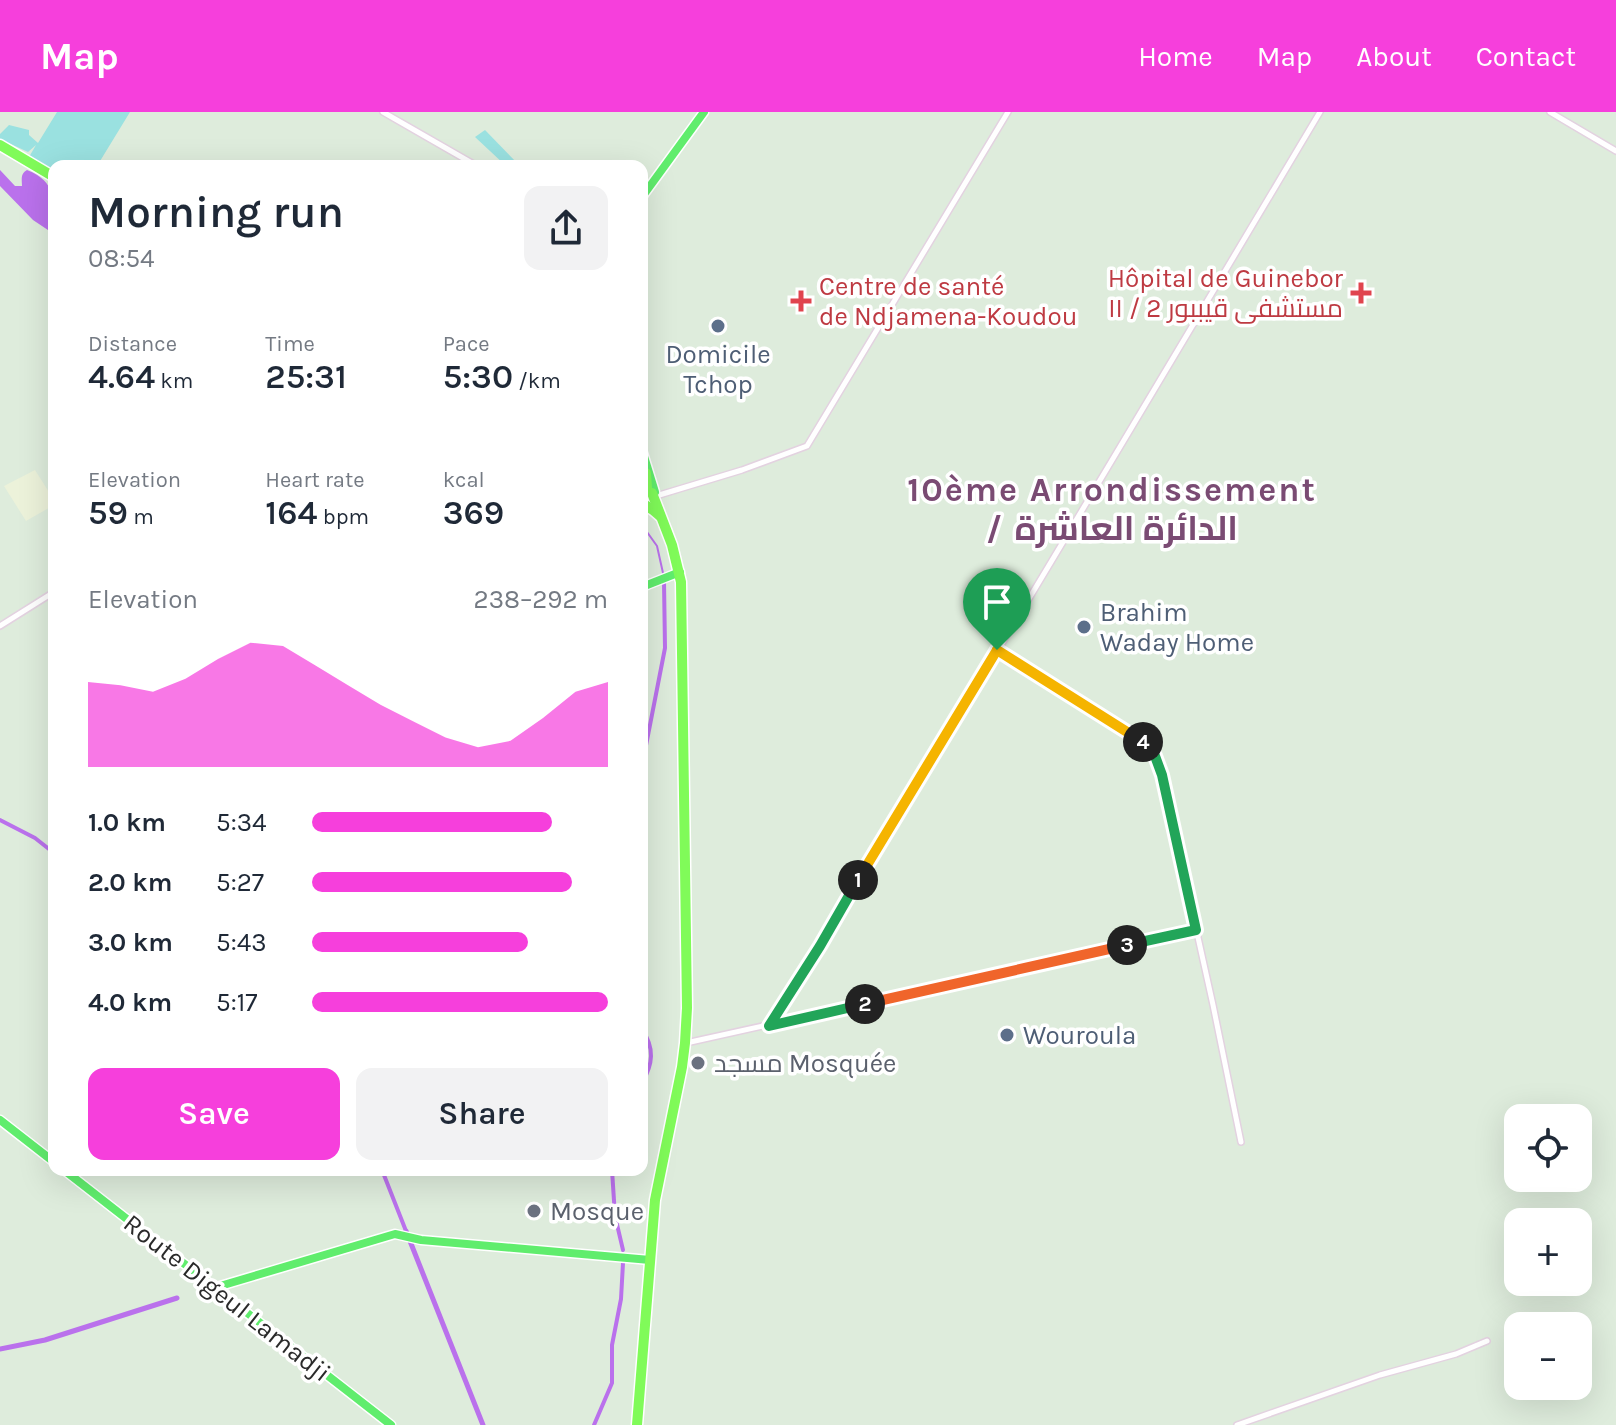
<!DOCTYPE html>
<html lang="en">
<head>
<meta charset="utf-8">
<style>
  body { margin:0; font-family:Karla,Cairo,sans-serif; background:#f2f2f3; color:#1f2937; height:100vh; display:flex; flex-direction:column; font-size:30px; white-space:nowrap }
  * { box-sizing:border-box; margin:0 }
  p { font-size:26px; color:#747a83 }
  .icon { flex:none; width:44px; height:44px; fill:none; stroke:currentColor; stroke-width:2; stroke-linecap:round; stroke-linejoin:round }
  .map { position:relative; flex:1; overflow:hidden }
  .drawer { position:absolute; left:48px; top:48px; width:600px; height:1016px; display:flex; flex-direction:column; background:#fff; border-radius:16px; box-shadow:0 8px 32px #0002 }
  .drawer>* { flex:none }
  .tools { position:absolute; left:1504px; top:992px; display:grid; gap:16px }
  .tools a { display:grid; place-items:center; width:88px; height:88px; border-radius:16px; background:#fff; box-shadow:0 8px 32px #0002; font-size:40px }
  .pin { position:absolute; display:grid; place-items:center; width:68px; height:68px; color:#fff; margin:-82px -34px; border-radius:50% 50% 50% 0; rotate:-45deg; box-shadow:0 0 8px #0007 }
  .pin .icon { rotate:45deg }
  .km { position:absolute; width:40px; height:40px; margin:-20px; border-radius:50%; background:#222; color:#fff; font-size:22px; line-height:40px; text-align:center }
  .round { display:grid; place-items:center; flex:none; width:84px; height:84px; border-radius:16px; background:#f2f2f3 }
  .headline { display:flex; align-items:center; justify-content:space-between; height:136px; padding:0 40px }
  h1 { font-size:44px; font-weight:600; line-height:60px }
  .metrics { display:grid; grid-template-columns:repeat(3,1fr); gap:12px; height:136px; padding:8px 40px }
  .metrics div { display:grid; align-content:center }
  .metrics b { font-size:34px; font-weight:600 }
  .metrics small { font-size:22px; font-weight:400 }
  .metrics p { font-size:22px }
  .chart { height:224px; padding:16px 40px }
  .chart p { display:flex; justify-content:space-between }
  .chart svg { width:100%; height:144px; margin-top:8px; fill:#f63fdc; opacity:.7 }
  .cta { display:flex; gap:16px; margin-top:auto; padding:16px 40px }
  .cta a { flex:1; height:92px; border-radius:16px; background:#f63fdc; color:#fff; font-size:32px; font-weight:600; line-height:92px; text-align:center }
  .cta a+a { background:#f2f2f3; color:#1f2937 }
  ul { padding:0 40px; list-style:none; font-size:26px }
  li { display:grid; grid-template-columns:128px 96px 1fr; align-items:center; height:60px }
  li i { height:20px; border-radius:10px; background:#f63fdc }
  header { display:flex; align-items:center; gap:48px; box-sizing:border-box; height:112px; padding:0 40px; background:#f63fdc; color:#fff }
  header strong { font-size:38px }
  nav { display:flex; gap:44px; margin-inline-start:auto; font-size:28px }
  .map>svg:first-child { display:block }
  .medical { fill:#ecf2da }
  .green { fill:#9ae1e0 }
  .water { fill:#ba71ec }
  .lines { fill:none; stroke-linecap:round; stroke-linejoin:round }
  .stream { stroke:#ba71ec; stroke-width:2 }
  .canal { stroke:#ba71ec; stroke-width:4 }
  .river { stroke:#ba71ec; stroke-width:5 }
  .minor-casing { stroke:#e3d2e0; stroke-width:8 }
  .major-casing { stroke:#fff; stroke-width:11 }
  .highway-casing { stroke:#fff; stroke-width:13 }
  .minor { stroke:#fff; stroke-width:5 }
  .major { stroke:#60ed6d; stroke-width:8 }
  .highway { stroke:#80fb59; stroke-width:10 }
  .split-1-casing { stroke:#fff; stroke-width:16 }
  .split-2-casing { stroke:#fff; stroke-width:16 }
  .split-3-casing { stroke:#fff; stroke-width:16 }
  .split-4-casing { stroke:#fff; stroke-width:16 }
  .split-5-casing { stroke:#fff; stroke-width:16 }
  .split-1 { stroke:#f5b400; stroke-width:10 }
  .split-2 { stroke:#22a559; stroke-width:10 }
  .split-3 { stroke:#f0652b; stroke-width:10 }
  .split-4 { stroke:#22a559; stroke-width:10 }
  .split-5 { stroke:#f5b400; stroke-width:10 }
  .health-dot { fill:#e0444e; stroke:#fff; stroke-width:3 }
  .service-dot { fill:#5c6f8a; stroke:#fff; stroke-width:3 }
  .worship-dot { fill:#6b7280; stroke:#fff; stroke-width:3 }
  .labels { text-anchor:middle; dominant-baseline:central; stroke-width:7; stroke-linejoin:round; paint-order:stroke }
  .health-label { font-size:26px; fill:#be3a42; stroke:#fff; text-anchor:end }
  .service-label { font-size:26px; fill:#4e5e75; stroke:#fff; text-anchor:start }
  .worship-label { font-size:26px; fill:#5b616d; stroke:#fff; text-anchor:start }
  .street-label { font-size:26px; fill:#2a2a2a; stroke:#fff }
  .district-label { font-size:34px; font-weight:bold; letter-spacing:2px; fill:#7a4b73; stroke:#fff }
</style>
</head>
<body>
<header>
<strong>Map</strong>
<nav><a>Home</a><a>Map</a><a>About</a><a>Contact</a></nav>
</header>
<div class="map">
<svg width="1616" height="1313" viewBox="0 0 1616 1313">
  <rect width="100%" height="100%" fill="#deecdc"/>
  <polygon class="medical" points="35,358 54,388 54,393 26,409 4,374"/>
  <g class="green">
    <polygon points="57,0 130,0 97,54 54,54 54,58 29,45 36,33 28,40 0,27 0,22 9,13 29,18 29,23 38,31"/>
    <polygon points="485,18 520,54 506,54 475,25"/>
  </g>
  <path class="water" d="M0,58L15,74H22C22,67 20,62 27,58C57,70 54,89 54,117L48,118L33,108L0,74Z"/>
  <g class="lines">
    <polyline class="stream" points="642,413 657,434 663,461"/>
    <g class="canal">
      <polyline points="642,654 665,536 664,470"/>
      <polyline points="0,708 35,726 54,741"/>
      <path d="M642,918C655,936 653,952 642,971"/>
      <polyline points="382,1058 406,1119"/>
      <polyline points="612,1058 615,1104 623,1138"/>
      <polyline points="594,1313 612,1271 612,1233 621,1187 623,1151"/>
    </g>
    <g class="river">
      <polyline points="406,1119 483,1313"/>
      <polyline points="0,1237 45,1228 177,1186"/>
    </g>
    <defs>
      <g id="minor">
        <polyline points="383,0 477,54"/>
        <polyline points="1550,0 1616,39"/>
        <polyline points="656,384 742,358 807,334 1008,0"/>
        <polyline points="0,514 54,480"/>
        <polyline points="997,538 1143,630 1155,644 1162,663 1213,893 1241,1030"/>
        <path d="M769,914C956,611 1138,305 1320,0"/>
        <polyline points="686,931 1196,818"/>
        <polyline points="1237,1313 1380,1263 1456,1242 1487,1229"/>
      </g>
      <g id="major">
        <polyline points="642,85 704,0"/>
        <polyline points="642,338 655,380"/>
        <polyline points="642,475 680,460"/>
        <polyline points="0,1008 54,1050"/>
        <polyline points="64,1058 391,1313"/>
        <polyline points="210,1177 395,1122 421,1128 650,1148"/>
      </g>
      <g id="highway">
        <polyline points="0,33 54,65"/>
        <polyline points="642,383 647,376 646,361"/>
        <polyline points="642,391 653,398 660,404"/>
        <polyline points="637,1313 655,1088 682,955 685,931 687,896 681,470 672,433 652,381"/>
      </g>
    </defs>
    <use href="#minor" class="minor-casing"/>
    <use href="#major" class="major-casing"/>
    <use href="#highway" class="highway-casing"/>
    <use href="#minor" class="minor"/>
    <use href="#major" class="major"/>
    <use href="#highway" class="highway"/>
  </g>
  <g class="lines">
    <defs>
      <polyline id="split-1" points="858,768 997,538"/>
      <polyline id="split-2" points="858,768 820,834 769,914 865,892"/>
      <polyline id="split-3" points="865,892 1127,833"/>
      <polyline id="split-4" points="1127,833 1196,818 1162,663 1155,644 1143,630"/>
      <polyline id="split-5" points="997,538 1143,630"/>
    </defs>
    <use href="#split-1" class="split-1-casing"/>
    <use href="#split-2" class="split-2-casing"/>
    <use href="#split-3" class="split-3-casing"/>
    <use href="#split-4" class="split-4-casing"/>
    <use href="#split-5" class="split-5-casing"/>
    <use href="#split-1" class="split-1"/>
    <use href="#split-2" class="split-2"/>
    <use href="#split-3" class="split-3"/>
    <use href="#split-4" class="split-4"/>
    <use href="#split-5" class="split-5"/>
  </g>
  <g class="health-dot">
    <path d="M1357 169h8v8h8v8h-8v8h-8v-8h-8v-8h8z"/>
    <path d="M797 177h8v8h8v8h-8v8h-8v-8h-8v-8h8z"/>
  </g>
  <g class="service-dot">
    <circle cx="718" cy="214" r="8"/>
    <circle cx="1084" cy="515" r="8"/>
    <circle cx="1007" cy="923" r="8"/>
  </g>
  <g class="worship-dot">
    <circle cx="698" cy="951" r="8"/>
    <circle cx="534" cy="1099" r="8"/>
  </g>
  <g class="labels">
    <g class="health-label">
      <text x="1343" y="166">Hôpital de Guinebor<tspan x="1343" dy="30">II / مستشفى قيببور 2</tspan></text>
      <text x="819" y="174" text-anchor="start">Centre de santé<tspan x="819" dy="30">de Ndjamena-Koudou</tspan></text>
    </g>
    <g class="service-label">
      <text x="718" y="242" text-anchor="middle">Domicile<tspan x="718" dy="30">Tchop</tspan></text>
      <text x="1100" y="500">Brahim<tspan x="1100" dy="30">Waday Home</tspan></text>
      <text x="1023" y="923">Wouroula</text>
    </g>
    <g class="worship-label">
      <text x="714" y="951">مسجد Mosquée</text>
      <text x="550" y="1099">Mosque</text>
    </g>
    <g class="street-label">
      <text transform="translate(227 1186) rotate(38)">Route Digeul Lamadji</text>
    </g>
    <g class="district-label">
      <text x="1112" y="378">10ème Arrondissement<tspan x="1112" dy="39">/ الدائرة العاشرة</tspan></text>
    </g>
  </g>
</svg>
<div class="tools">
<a><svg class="icon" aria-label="locate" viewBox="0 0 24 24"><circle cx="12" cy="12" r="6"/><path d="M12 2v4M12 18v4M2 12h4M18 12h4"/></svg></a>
<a>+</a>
<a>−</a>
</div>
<div class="pin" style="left:997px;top:538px;background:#1e9e55"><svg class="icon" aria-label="arrive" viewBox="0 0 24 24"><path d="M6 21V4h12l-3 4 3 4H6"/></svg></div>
<b class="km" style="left:858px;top:768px">1</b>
<b class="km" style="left:865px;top:892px">2</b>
<b class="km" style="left:1127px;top:833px">3</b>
<b class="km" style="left:1143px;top:630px">4</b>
<section class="drawer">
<div class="headline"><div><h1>Morning run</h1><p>08:54</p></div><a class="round"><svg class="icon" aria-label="share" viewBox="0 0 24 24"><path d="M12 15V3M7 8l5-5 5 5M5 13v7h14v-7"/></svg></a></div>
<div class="metrics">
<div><p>Distance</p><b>4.64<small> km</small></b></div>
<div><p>Time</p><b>25:31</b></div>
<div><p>Pace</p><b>5:30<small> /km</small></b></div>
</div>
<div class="metrics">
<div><p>Elevation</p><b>59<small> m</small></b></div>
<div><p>Heart rate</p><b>164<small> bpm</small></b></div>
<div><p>kcal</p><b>369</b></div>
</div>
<div class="chart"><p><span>Elevation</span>238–292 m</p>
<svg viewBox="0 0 160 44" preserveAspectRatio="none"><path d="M0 44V18L10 19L20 21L30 17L40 11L50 6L60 7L70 13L80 19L90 25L100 30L110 35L120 38L130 36L140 29L150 21L160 18V44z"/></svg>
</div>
<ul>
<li><b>1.0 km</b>5:34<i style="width:81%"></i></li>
<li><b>2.0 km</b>5:27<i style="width:88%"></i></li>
<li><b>3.0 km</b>5:43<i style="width:73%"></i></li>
<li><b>4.0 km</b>5:17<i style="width:100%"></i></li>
</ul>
<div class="cta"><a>Save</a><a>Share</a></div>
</section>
</div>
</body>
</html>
